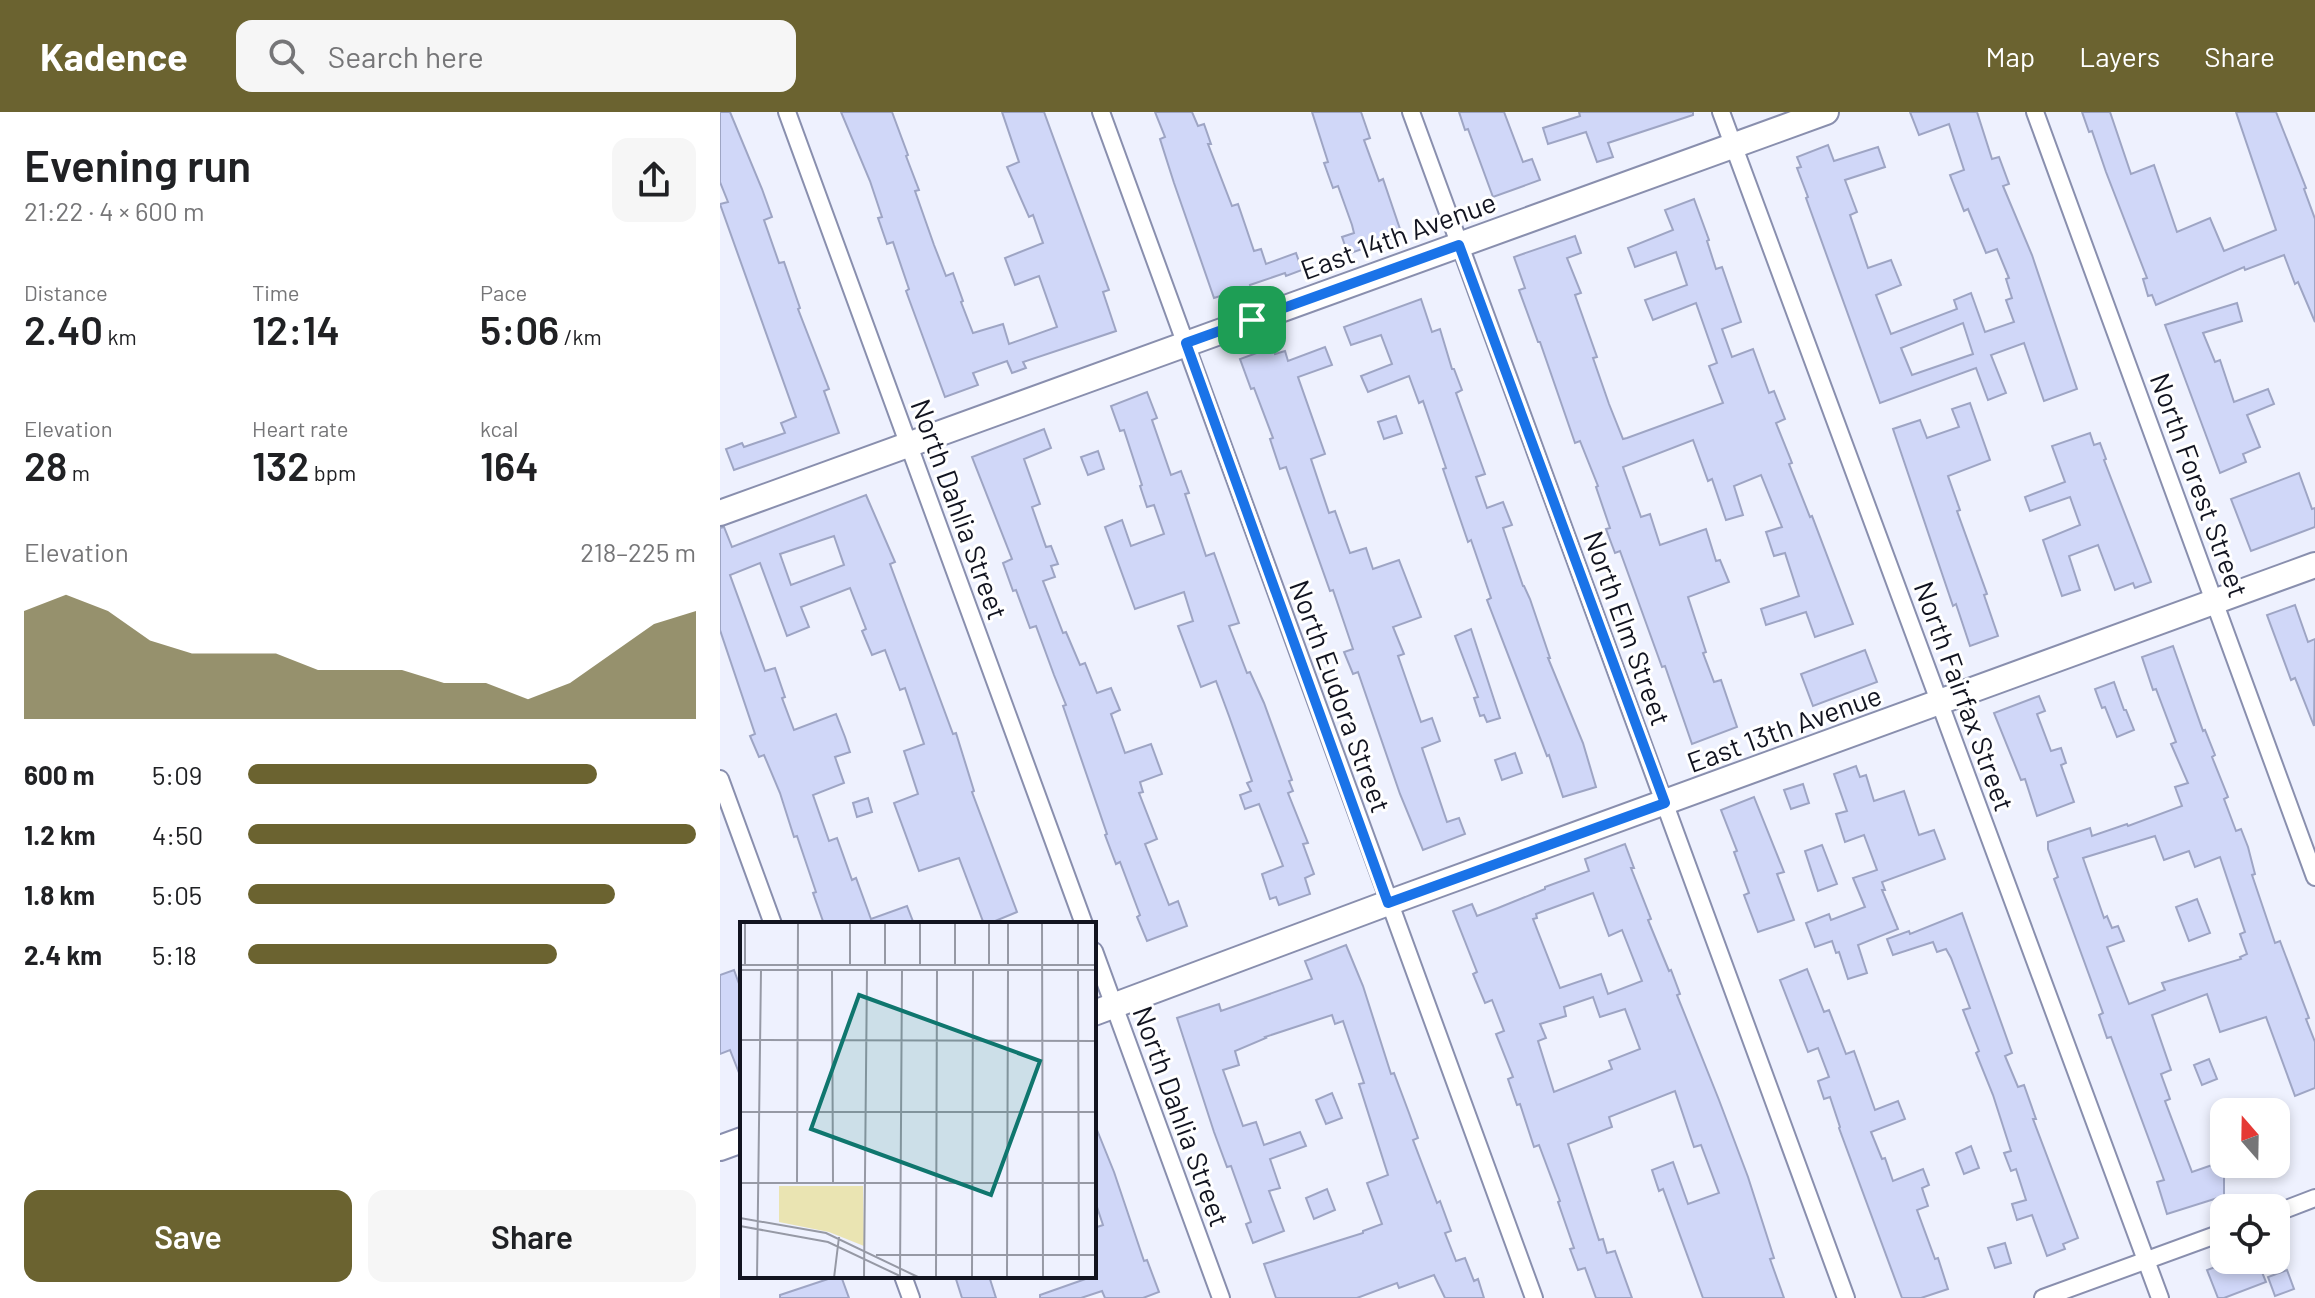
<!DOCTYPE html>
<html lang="en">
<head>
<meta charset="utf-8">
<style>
  body { margin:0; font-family:Barlow,sans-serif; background:#f6f6f6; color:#202124; height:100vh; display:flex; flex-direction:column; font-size:30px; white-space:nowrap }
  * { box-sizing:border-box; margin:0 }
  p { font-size:26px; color:#757577 }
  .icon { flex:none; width:44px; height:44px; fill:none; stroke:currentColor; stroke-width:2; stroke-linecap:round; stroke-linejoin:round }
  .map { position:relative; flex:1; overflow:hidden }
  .panel { display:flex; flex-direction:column; background:#fff; width:720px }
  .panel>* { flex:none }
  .needle { width:52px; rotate:340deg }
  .controls { position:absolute; left:1490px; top:986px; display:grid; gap:16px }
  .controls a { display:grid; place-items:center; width:80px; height:80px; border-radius:16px; background:#fff; box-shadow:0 4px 12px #0003; font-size:40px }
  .pin { position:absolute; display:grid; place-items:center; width:68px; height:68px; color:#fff; margin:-34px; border-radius:16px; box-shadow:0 4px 12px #0006 }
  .round { display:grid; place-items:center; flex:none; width:84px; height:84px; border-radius:16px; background:#f6f6f6 }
  .overview { display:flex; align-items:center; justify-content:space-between; height:136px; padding:0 24px }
  h1 { font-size:44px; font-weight:600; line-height:60px }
  .metrics { display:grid; grid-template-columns:repeat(3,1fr); gap:12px; height:136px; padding:8px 24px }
  .metrics div { display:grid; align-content:center }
  .metrics b { font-size:40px; font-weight:600 }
  .metrics small { font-size:22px; font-weight:400 }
  .metrics p { font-size:22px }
  .chart { height:224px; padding:16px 24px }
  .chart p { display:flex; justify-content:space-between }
  .chart svg { width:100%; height:144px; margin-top:8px; fill:#6b6330; opacity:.7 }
  .button { display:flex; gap:16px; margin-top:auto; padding:16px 24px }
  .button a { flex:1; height:92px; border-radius:16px; background:#6b6330; color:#fff; font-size:32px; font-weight:600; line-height:92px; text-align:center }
  .button a+a { background:#f6f6f6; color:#202124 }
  ul { padding:0 24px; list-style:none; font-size:26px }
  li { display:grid; grid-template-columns:128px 96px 1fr; align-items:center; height:60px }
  li i { height:20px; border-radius:10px; background:#6b6330 }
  header { display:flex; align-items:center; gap:48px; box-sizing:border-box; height:112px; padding:0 40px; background:#6b6330; color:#fff }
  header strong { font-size:38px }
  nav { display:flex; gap:44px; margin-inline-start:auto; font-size:28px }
  .search { width:560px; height:72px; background:#f6f6f6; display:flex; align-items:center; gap:20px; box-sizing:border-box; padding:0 28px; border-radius:16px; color:#757577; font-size:30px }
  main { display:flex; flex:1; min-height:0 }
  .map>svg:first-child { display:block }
  .building { fill:#d0d7f8; stroke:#9ea5c4; stroke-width:2; fill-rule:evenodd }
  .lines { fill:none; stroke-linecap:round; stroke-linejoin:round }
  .minor-casing { stroke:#898fae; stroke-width:20 }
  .secondary-casing { stroke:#898fae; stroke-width:28 }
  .minor { stroke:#fff; stroke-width:16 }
  .secondary { stroke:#fff; stroke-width:24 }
  .route-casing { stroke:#fff; stroke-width:16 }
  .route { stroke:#1a73e8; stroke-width:10 }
  .labels { text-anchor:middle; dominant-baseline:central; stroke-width:6; stroke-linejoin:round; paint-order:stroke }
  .street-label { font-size:28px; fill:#121420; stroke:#fff }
  .inset-road { fill:none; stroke:#9699a5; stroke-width:2 }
  .view { fill:#0f766e; fill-opacity:0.15; stroke:#0f766e; stroke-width:4 }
  .inset-edge { fill:none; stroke:#121420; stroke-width:4 }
</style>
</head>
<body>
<header>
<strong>Kadence</strong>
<div class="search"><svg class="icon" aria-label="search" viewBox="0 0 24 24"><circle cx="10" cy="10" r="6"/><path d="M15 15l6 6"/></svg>Search here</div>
<nav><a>Map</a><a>Layers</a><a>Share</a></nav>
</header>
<main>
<section class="panel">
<div class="overview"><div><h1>Evening run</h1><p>21:22 · 4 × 600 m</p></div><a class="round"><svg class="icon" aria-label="share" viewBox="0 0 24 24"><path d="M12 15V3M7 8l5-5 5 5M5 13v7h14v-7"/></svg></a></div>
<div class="metrics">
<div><p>Distance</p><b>2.40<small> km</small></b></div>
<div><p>Time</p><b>12:14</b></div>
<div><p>Pace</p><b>5:06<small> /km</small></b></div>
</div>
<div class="metrics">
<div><p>Elevation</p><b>28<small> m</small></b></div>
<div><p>Heart rate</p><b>132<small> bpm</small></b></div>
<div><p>kcal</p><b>164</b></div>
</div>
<div class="chart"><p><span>Elevation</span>218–225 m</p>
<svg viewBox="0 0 160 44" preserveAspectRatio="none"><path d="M0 44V11L10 6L20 11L30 20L40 24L50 24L60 24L70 29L80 29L90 29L100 33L110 33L120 38L130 33L140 24L150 15L160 11V44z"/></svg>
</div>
<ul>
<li><b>600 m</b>5:09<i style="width:78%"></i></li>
<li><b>1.2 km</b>4:50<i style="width:100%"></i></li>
<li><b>1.8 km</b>5:05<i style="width:82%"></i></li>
<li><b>2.4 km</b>5:18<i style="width:69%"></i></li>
</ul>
<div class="button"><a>Save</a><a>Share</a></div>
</section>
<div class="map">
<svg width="1595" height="1186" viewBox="0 0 1595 1186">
  <rect width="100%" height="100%" fill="#eef1fe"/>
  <g class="building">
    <polygon points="0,0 10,0 42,77 52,105 44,108 59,151 64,150 80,196 78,197 109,277 104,279 119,321 14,358 6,337 22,331 24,335 65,321 61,311 76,305 0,92 8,90 0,70"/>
    <polygon points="121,0 172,0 188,43 186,44 199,78 195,79 214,133 226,164 233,161 243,189 241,190 253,221 283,212 289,232 337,215 319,164 295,173 285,146 323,131 313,103 309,105 287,55 299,50 282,0 324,0 389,178 383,180 396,219 303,250 306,256 292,261 287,249 253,261 258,273 225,285 186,179 189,177 173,130 167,132 158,106 162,105 150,69"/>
    <polygon points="435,0 472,0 478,14 484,12 491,32 488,32 512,94 518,92 534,139 541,137 546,152 576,141 582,158 566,164 565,161 530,173 532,180 515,186 513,180 494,186 454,71 440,27 445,25"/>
    <polygon points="592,0 641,0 650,26 644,28 659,69 663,67 682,123 628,142 622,125 634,121 632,113 618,74 613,76 604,51 608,50"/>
    <polygon points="739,0 784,0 803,50 812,47 820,68 773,85 748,17 745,18"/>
    <polygon points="859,0 973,0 973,3 888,31 893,45 877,50 866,20 828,32 823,16 860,4"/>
    <path d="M1190,0H1257L1272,47L1279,45L1289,72L1283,74L1312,143L1357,277L1324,289L1304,231L1271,243L1286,281L1268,288L1256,256L1160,291L1086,86L1088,85L1077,56L1081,55L1077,45L1108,33L1114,49L1158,35L1165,55L1125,68L1137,100L1130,103L1148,156L1171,148L1181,173L1156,183L1171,222L1237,197L1234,188L1251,181L1265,220L1294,210L1286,188L1292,186L1286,167L1289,166L1277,137L1266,141L1248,97L1244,99L1230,63L1244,58L1229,12L1199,23ZM1243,211L1253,242L1192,263L1181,236Z"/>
    <polygon points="1362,0 1390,0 1411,62 1434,53 1457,120 1490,106 1504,139 1556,118 1516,0 1556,0 1586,76 1584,77 1595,107 1595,210 1578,170 1575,172 1564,143 1525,158 1524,155 1436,193 1432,183 1428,184 1423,167 1427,166 1386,60 1372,19 1369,20"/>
    <polygon points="974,87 989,128 987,129 996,157 1002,155 1021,210 1002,217 1012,245 1033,237 1049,281 1054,279 1065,307 1056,311 1072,351 1069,352 1090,405 1092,404 1133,512 1095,525 1086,500 1046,513 1041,497 1079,484 1065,441 1054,444 1046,420 1062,415 1041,363 1014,374 1023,403 1006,408 992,367 988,369 973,328 903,355 921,405 930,402 940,433 986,417 996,449 1000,448 1009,470 968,485 986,540 983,541 994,570 1001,568 1017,615 972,632 945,554 942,555 900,439 895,441 886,417 890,416 876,375 878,374 860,329 855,331 820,230 818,230 799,178 805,176 794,145 855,124 861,141 847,146 861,181 855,183 877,245 873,246 889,292 903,327 907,326 1003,291 989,254 997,251 976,191 933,208 925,188 967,173 956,140 915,155 908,136 953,118 945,98"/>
    <polygon points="701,187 712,220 720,217 732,257 734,257 742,278 736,281 765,362 756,365 767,396 783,390 792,413 783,416 803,474 804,474 810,487 830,546 828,546 863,631 876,675 843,685 829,643 827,644 767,488 771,486 751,428 748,430 723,357 726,356 703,289 699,291 689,264 648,280 641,264 672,252 661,223 631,233 624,215"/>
    <polygon points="1517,191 1522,209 1483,221 1495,250 1500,248 1514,290 1548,277 1554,292 1527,303 1540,335 1523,342 1526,350 1500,361 1445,213"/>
    <polygon points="553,235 555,242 565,239 568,249 605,235 612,253 578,265 605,342 591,347 609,401 615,399 630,441 646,436 653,457 679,448 701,505 673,515 684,542 678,544 701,610 712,606 720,629 702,636 727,710 739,706 745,722 703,738 680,682 638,560 633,562 624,540 633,537 613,478 610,479 566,355 560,357 550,327 553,326 534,276 531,277 520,247"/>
    <polygon points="427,280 437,306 432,308 451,363 461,359 469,381 465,382 486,444 494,441 519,511 509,514 527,561 530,560 544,591 572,668 569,669 573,679 568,681 588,731 583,732 594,762 585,766 590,782 559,793 556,785 550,787 542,762 563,754 539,692 525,697 520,683 531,679 527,671 532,669 509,604 496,569 481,575 458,514 473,509 464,480 415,497 385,415 402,408 411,434 444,422 434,393 427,395 420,374 422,373 404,318 400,319 391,294"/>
    <polygon points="1250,291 1270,348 1228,364 1240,398 1237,399 1267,482 1264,483 1278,524 1250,534 1236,492 1233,494 1173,317 1200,308 1207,326 1239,315 1232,297"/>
    <polygon points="676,304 682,321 664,327 658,310"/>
    <polygon points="324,317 331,336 304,347 320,392 312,395 326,435 331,434 338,452 331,454 335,465 323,469 343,521 346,520 360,553 365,551 377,581 391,576 400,598 391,602 405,641 431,632 442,662 420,670 423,680 419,681 437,727 425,732 449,793 458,789 467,814 427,829 417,805 420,803 400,750 396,752 385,723 387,722 343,594 346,593 334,563 316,514 310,516 296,478 293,479 283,451 292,447 252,345"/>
    <polygon points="1370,321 1374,333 1380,331 1386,347 1384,348 1431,470 1415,476 1413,471 1395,478 1378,433 1349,444 1360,478 1342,484 1323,428 1360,413 1350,385 1310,399 1305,385 1345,370 1332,334"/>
    <polygon points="378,339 384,357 368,363 361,345"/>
    <polygon points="1579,361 1592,397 1595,396 1595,415 1531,439 1511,387"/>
    <path d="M146,383L175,450L170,452L233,622L236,621L254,679L252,680L297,800L268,812H264L239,746L199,759L174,691L198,682L184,639L204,632L185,576L180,578L165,538L152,543L142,519L146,517L130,476L81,495L89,515L67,524L40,451L10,463L45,559L55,556L65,585L62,586L74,618L116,602L125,625L130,640L115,645L124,671L93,683L109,729L117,726L132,768L136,766L151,807L187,794L194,812H104L93,781L96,780L77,724L74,725L60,681L44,643L39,645L30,624L35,622L0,518V416L4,415L12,435ZM114,424L124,453L71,473L60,442Z"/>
    <polygon points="1575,493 1588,530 1595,527 1594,614 1575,566 1571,568 1547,503"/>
    <polygon points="751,517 780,606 767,610 764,603 760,604 754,586 758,585 735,524"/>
    <path d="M1453,534L1483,619L1485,618L1495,643L1492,645L1508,685L1504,687L1516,719L1521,717L1528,735L1535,762L1532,763L1555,831L1560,829L1589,906L1586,907L1595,930V976L1575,984L1546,905L1500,920L1487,882L1432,903L1451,958L1441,962L1450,987L1445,989L1472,1060L1504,1049V1084L1447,1102L1437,1070L1444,1068L1391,925L1387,926L1379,903L1383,901L1334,767L1338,765L1328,737V730L1370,716L1372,724L1407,712L1408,714L1462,694L1455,675L1468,671L1451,632L1456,630L1436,577L1433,578L1422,545ZM1435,724L1444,748L1469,739L1475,755L1500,745L1525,820L1520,822L1527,842L1520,845L1521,847L1442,871L1445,878L1409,892L1387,835L1404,829L1398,814L1392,816L1387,804L1384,806L1363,746Z"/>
    <polygon points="1145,538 1157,570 1093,594 1081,562"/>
    <polygon points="1394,570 1404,598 1406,598 1414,618 1397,625 1385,595 1382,596 1375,577"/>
    <polygon points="1319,584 1325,599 1317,602 1331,639 1341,636 1346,651 1341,653 1354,690 1317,704 1305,667 1301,668 1274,601"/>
    <polygon points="795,641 802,661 782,668 775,648"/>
    <polygon points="1136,654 1140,665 1146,663 1154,689 1184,679 1199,723 1214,718 1225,747 1162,770 1165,778 1162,778 1178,817 1138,833 1147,861 1128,867 1119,840 1116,841 1112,829 1095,835 1086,811 1109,802 1111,808 1145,795 1133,766 1157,758 1144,723 1125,730 1116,702 1127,699 1114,662"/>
    <polygon points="1083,672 1089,691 1071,697 1064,678"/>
    <polygon points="1034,685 1064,760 1057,762 1074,808 1038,820 1024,783 1029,781 1014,740 1017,739 1001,698"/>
    <polygon points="148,686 152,700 137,705 133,691"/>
    <path d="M905,732L914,756H911L931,807L928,808L949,859L951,858L960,882L957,883L999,988L1028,1065L1054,1146L1050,1147L1064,1186H983L943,1077L939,1079L932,1058L953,1050L968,1092L999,1081L981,1033L974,1035L955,979L889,1005L892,1015L848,1032L879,1128L883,1127L887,1141L895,1139L912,1186H876L865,1156L858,1158L850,1137L854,1136L838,1090L840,1089L819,1033L814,1035L800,992L797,993L788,967L793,965L776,922L784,919L772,888L765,891L753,862L757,860L733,799L752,792L757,804L778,796L825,777V775L869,759L865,747ZM873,781L889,824L902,818L922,869L888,882L881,862L840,876L813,807L817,806L816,802ZM873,885L880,905L905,897L920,937L889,949L892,957L834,980L818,929L826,926L820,912L846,904L844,895Z"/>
    <polygon points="1102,733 1117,772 1098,779 1085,739"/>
    <polygon points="1477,787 1490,821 1469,829 1456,795"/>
    <polygon points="1242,801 1292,941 1285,944 1298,975 1304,973 1316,1007 1313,1007 1358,1126 1343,1132 1345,1137 1327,1144 1312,1103 1297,1108 1292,1092 1306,1088 1296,1057 1291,1059 1284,1041 1291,1039 1273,983 1256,941 1259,939 1243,898 1250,896 1231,846 1226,837 1217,840 1213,830 1173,843 1167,827 1189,819 1190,822"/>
    <polygon points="626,833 643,874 671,962 674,961 689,1001 698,1026 693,1028 717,1091 720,1089 731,1119 725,1121 736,1149 745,1146 754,1169 758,1167 764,1186 725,1186 714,1163 679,1176 677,1171 637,1186 556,1186 544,1152 643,1121 643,1119 662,1112 647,1071 668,1063 639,972 644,971 623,909 615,912 612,903 545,925 546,926 515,939 519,953 503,958 523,1014 536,1010 544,1033 580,1020 586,1034 550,1047 560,1076 549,1079 564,1119 533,1131 526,1112 531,1110 511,1054 507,1055 494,1020 457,906 499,892 501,899 592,867 585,849"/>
    <polygon points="1087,857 1104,900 1109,898 1126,942 1134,939 1155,998 1178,989 1185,1007 1151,1020 1162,1047 1165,1046 1173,1069 1203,1057 1209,1073 1202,1076 1208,1094 1197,1098 1215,1147 1218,1146 1228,1177 1201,1186 1182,1186 1119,1016 1120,1015 1110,985 1104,987 1098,969 1109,965 1098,936 1088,940 1060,868"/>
    <polygon points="14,858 22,880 21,966 10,938 0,942 0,863"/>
    <polygon points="1489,947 1497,967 1482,973 1474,953"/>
    <polygon points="612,981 622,1006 606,1012 596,988"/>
    <polygon points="375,1013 394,1060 424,1149 427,1148 439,1180 423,1186 385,1186 382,1179 361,1186 320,1186 320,1183 374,1164 374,1116 383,1113 374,1086"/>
    <polygon points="1251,1034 1259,1056 1244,1062 1236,1041"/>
    <polygon points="607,1077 615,1098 594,1107 586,1086"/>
    <polygon points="1285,1131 1291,1151 1275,1156 1268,1136"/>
    <polygon points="1514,1148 1537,1148 1546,1170 1504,1186 1498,1186 1487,1158"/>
    <polygon points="1567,1158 1574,1177 1555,1184 1548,1165"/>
    <polygon points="117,1164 121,1164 129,1186 60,1186 60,1183"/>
    <polygon points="235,1164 269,1164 276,1186 242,1186"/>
  </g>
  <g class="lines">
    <defs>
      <g id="minor">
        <polyline points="67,0 364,812"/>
        <polyline points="381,0 814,1186"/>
        <polyline points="691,0 1126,1186"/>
        <polyline points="1001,0 1440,1186"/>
        <polyline points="1315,0 1595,765"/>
        <polyline points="0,667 53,812"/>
        <polyline points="374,839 501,1186"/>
        <polyline points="1556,1101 1595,1086"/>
        <polyline points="183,1164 191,1186"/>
        <polyline points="1323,1186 1504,1120"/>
      </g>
      <g id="secondary">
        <polyline points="0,401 1106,0"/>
        <polyline points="374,901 668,791 1595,453"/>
        <polyline points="0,1036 22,1028"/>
      </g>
    </defs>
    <use href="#minor" class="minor-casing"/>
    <use href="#secondary" class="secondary-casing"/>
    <use href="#minor" class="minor"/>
    <use href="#secondary" class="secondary"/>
  </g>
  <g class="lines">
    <defs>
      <polygon id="route" points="739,133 945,691 668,791 466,231"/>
    </defs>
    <use href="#route" class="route-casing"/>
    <use href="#route" class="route"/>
  </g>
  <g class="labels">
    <g class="street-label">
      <text transform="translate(678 123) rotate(-20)">East 14th Avenue</text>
      <text transform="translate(1480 373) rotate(70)">North Forest Street</text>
      <text transform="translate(240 397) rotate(70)">North Dahlia Street</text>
      <text transform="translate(908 516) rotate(70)">North Elm Street</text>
      <text transform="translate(621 584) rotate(70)">North Eudora Street</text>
      <text transform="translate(1245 584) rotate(70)">North Fairfax Street</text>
      <text transform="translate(1064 616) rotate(-20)">East 13th Avenue</text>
      <text transform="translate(462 1004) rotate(70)">North Dahlia Street</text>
    </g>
  </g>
  <g transform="translate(20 810)">
    <rect width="356" height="356" fill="#eef1fe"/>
    <path d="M39,264H123L124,324L89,310L39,300Z" fill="#eae4b2"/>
    <path class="inset-road" d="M5,0V43M145,0V42M180,0V42M215,0V43M249,0V42M268,0V43M302,0L303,356M0,43H356M110,43V0M338,43V0M338,47L339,356M0,48H356M92,48L93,261M0,118L356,119M0,190H356M0,261H356M57,262L58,0M0,296L86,311L180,356M0,304L88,320L160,354M136,333H356M17,356L21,48M94,356L99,315M124,356L127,48M160,356L162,48M196,356L197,48M232,356L233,48M267,356L268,48"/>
    <path class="view" d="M119,73L300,139L251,273L71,207Z"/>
    <rect width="356" height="356" class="inset-edge"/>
  </g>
</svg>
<div class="controls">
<a><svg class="needle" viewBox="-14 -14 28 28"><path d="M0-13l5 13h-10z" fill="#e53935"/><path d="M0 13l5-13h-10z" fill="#757577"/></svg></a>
<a><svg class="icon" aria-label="locate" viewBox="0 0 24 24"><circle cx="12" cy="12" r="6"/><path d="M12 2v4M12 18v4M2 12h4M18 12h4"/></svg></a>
</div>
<div class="pin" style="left:532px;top:208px;background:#1e9e55"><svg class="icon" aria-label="arrive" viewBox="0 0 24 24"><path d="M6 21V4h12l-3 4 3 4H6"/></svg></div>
</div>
</main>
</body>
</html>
